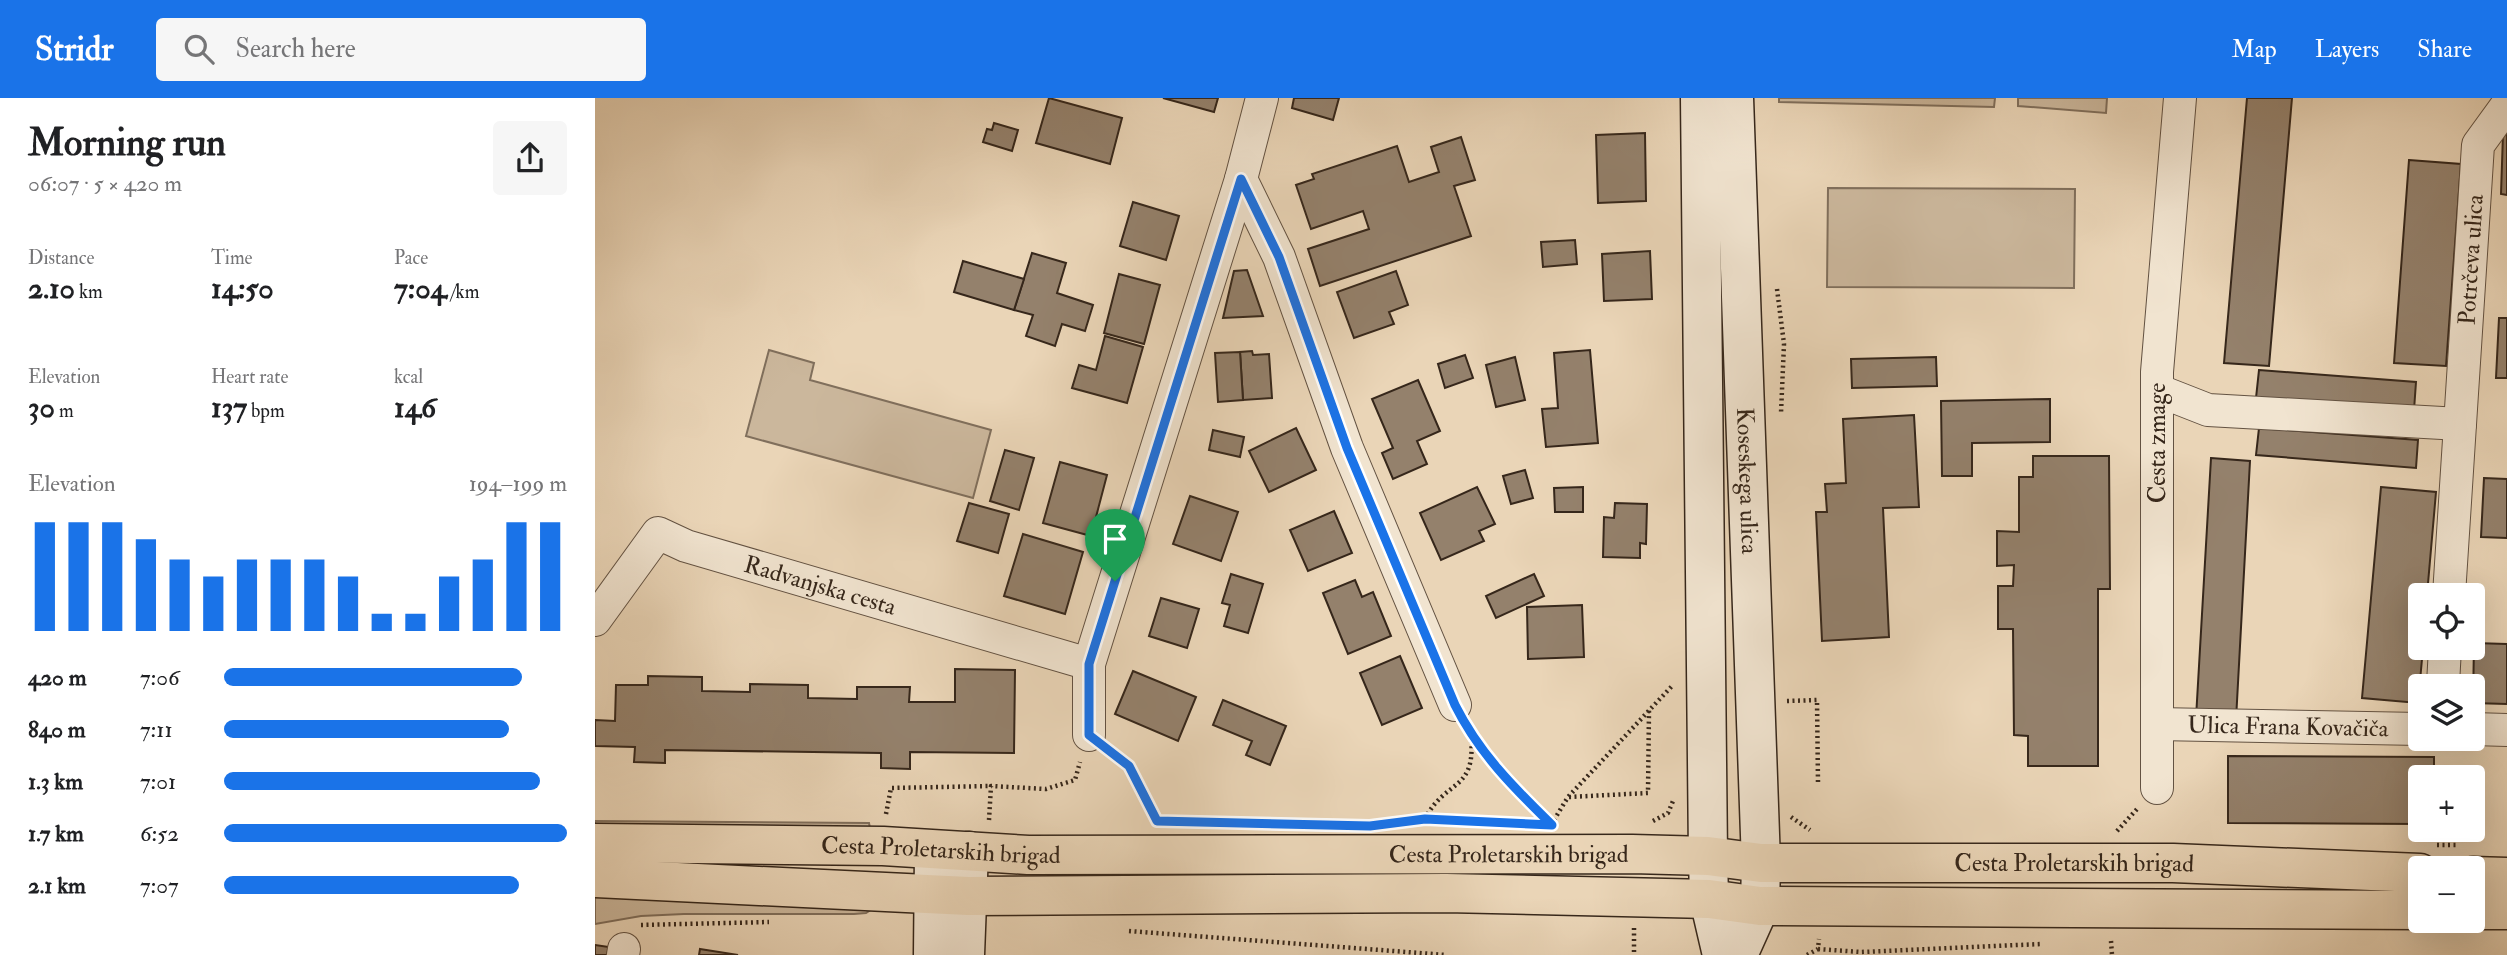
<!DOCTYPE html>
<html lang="en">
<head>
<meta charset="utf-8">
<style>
  body { margin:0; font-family:"IM FELL Double Pica",serif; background:#f6f6f6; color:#202124; height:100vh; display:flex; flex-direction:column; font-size:26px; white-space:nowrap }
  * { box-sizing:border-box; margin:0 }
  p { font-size:23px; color:#757577 }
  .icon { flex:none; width:38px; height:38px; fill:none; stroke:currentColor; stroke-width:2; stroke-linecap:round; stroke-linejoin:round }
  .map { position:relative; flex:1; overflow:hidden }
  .sheet { display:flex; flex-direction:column; background:#fff; width:595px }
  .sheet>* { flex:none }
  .fabs { position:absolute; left:1813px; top:485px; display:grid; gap:14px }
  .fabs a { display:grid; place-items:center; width:77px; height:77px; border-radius:7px; background:#fff; box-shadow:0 7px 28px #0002; font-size:35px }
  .pin { position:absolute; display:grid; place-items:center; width:60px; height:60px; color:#fff; margin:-72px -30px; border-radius:50% 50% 50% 0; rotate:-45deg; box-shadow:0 0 7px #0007 }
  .pin .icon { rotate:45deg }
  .round { display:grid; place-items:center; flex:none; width:74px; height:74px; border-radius:7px; background:#f6f6f6 }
  .headline { display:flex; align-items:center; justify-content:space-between; height:119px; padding:0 28px }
  h1 { font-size:38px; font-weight:700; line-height:52px }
  .metrics { display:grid; grid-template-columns:repeat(3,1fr); gap:10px; height:119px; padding:7px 28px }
  .metrics div { display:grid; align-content:center }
  .metrics b { font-size:30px; font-weight:700 }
  .metrics small { font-size:19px; font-weight:400 }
  .metrics p { font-size:19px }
  .chart { height:196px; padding:14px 28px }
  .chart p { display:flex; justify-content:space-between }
  .chart svg { width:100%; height:126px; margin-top:7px; stroke:#1a73e8; stroke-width:6 }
  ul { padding:0 28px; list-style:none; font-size:23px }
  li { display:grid; grid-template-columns:112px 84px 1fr; align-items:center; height:52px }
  li i { height:18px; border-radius:9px; background:#1a73e8 }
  header { display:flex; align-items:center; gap:42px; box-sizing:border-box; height:98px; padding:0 35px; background:#1a73e8; color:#fff }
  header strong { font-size:33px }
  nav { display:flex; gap:38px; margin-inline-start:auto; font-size:24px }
  .search { width:490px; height:63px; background:#f6f6f6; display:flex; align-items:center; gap:18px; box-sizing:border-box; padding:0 24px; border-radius:7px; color:#757577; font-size:26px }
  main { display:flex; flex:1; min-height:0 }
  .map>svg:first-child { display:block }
  .green { fill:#cbb79c; stroke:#806f5c; stroke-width:2 }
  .building { fill:#94816c; stroke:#36271b; stroke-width:2 }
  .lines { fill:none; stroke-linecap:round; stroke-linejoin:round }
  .street-casing { stroke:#635242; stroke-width:34 }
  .secondary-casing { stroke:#36271b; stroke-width:41 }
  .primary-casing { stroke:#36271b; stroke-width:41 }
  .path { stroke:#36271b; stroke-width:4.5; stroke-dasharray:2 3.5; stroke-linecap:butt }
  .street { stroke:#f1e4d0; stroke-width:32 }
  .secondary { stroke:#f1e4d0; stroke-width:38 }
  .primary { stroke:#ead5b7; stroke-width:38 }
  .route-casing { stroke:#fff; stroke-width:14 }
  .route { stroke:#1a73e8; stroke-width:9 }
  .labels { text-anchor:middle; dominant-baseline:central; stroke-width:7; stroke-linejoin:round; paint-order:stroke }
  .street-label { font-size:24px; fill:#36271b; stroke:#f1e4d0 }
</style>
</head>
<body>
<header>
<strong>Stridr</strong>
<div class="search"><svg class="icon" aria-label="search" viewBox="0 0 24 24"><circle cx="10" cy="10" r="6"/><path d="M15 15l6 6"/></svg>Search here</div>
<nav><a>Map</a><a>Layers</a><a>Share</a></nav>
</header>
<main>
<section class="sheet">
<div class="headline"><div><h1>Morning run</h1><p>06:07 · 5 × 420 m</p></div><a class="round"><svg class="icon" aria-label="share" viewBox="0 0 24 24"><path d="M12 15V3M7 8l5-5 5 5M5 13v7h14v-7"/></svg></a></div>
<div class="metrics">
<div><p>Distance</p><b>2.10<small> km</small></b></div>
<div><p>Time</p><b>14:50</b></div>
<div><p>Pace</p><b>7:04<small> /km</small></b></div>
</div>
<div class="metrics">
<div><p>Elevation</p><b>30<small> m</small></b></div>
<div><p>Heart rate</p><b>137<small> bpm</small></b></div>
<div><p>kcal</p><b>146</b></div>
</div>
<div class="chart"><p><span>Elevation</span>194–199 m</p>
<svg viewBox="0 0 160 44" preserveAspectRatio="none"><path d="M5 44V6M15 44V6M25 44V6M35 44V12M45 44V19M55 44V25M65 44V19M75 44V19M85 44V19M95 44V25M105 44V38M115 44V38M125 44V25M135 44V19M145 44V6M155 44V6"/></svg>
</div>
<ul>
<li><b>420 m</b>7:06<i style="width:87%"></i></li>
<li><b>840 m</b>7:11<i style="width:83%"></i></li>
<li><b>1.3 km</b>7:01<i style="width:92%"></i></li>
<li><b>1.7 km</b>6:52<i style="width:100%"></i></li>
<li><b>2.1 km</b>7:07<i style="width:86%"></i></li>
</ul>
</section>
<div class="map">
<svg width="1912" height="857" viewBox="0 0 1912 857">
  <rect width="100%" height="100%" fill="#ead5b7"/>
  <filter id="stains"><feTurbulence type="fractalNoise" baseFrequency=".00286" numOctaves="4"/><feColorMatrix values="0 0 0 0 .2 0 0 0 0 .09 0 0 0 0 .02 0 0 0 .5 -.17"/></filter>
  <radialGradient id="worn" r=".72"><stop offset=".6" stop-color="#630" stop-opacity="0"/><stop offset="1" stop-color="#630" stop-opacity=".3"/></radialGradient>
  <g class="green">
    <polygon points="1184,0 1400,0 1399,9 1184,4"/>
    <polygon points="1423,0 1512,0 1511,15 1423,8"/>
    <polygon points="1233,90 1480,91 1479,190 1232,189"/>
    <polygon points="174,252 219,265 215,282 396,332 378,400 151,338"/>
    <polygon points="0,723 274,725 276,735 0,731"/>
    <polygon points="0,792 277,811 271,815 259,816 89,816 46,818 0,826"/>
  </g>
  <g class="building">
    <polygon points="454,0 527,20 515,66 441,45"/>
    <polygon points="568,0 623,0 619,14"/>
    <polygon points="699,0 744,0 738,22 697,10"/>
    <polygon points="1652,0 1697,0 1674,268 1629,265"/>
    <polygon points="399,25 423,32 417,53 388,44 392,31 397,32"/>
    <polygon points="1050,35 1051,103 1003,105 1001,37"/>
    <polygon points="1908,36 1912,36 1912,97 1906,96"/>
    <polygon points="866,39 880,82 859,88 876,138 725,188 713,151 774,131 768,113 716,131 701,87 719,81 717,76 802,48 814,84 844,74 836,49"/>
    <polygon points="1814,62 1866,66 1851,268 1799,265"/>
    <polygon points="538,104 584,118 571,162 525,148"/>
    <polygon points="980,142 982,166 948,169 946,144"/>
    <polygon points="1055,153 1057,201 1009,203 1007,156"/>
    <polygon points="437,155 471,165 462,195 498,207 490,233 467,226 460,248 431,238 438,217 419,212"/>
    <polygon points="368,163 429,181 419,212 359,194"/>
    <polygon points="652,172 668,218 628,220 639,173"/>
    <polygon points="801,173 813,207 794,214 799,226 759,240 742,194"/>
    <polygon points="524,176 565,187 549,246 509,235"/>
    <polygon points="1904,220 1912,220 1912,280 1901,280"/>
    <polygon points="510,238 548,249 532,305 477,290 484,267 501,272"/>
    <polygon points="995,252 1003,345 951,349 947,311 963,310 959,255"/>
    <polygon points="657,253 658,257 674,256 677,300 648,302 645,254"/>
    <polygon points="645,254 648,302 623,304 620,255"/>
    <polygon points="870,257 878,280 850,290 843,266"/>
    <polygon points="920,259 930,302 901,309 891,267"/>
    <polygon points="1341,259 1342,288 1257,290 1256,261"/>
    <polygon points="1664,272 1821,284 1819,312 1661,300"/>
    <polygon points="823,282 845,333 822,343 832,366 798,381 787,355 798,350 777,301"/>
    <polygon points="1455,301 1455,344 1377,345 1377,378 1347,378 1346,303"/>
    <polygon points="1319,317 1324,409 1288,410 1294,539 1227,543 1221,414 1232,414 1230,386 1251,385 1248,321"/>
    <polygon points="701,330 721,372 674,394 654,353"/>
    <polygon points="1664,330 1823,342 1821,370 1661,357"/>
    <polygon points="618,332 649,339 645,359 614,352"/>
    <polygon points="410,352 439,360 424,412 395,403"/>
    <polygon points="1438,358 1514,358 1515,491 1503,491 1503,668 1433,668 1433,638 1419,637 1418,531 1403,531 1403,488 1418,488 1419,467 1402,468 1402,433 1424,434 1424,379 1438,379"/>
    <polygon points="1616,360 1655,363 1641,622 1601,620"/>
    <polygon points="465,364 512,377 496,438 448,425"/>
    <polygon points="930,372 938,400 916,406 908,378"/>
    <polygon points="1889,380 1912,381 1912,440 1886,439"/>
    <polygon points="882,389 900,426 884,433 889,443 846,462 825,415"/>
    <polygon points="988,389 988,414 960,414 959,390"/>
    <polygon points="1786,389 1841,394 1832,497 1825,497 1825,550 1828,550 1823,605 1767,600"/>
    <polygon points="595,398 643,414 626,463 578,446"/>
    <polygon points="374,405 414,416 403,455 362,443"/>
    <polygon points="1020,405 1052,406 1051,446 1045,445 1045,460 1008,459 1009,419 1019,420"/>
    <polygon points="739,413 757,455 713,473 695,432"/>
    <polygon points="428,436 488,454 470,516 409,498"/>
    <polygon points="636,476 668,486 653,535 629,528 635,507 627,505"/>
    <polygon points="939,476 949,498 901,520 891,498"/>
    <polygon points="760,482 767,499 778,494 796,538 753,556 728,495"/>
    <polygon points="566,500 604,511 592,550 554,538"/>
    <polygon points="987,507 989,559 933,561 932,509"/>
    <polygon points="1879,545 1912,546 1912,606 1878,605"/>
    <polygon points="805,558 827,610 787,627 765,575"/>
    <polygon points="360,571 420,572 419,655 315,654 315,671 286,670 286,655 70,652 70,665 39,664 40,649 0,648 0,622 20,623 21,587 53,587 53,578 107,579 107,593 155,594 155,586 213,587 213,600 262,601 262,589 315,589 314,604 360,604"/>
    <polygon points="538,573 601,599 583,643 520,616"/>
    <polygon points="628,602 691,628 675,667 651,657 657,643 618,627"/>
    <polygon points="1633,658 1839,659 1839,679 1825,679 1825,726 1633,725"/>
    <polygon points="0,847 14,849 12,857 0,857"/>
    <polygon points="105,851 143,857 104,857"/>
  </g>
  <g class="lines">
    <defs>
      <g id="street">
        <polyline points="646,81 684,159 752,350 860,607"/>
        <polyline points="1562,292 1613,312 1865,326"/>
        <path id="s1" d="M1854,497L1883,47L1912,7"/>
        <path id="s2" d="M0,522L63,435L91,448L494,566"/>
        <polyline points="1848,586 1850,550"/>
        <path id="s3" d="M1562,626L1825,631"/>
        <polyline points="1878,631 1912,632"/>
        <polyline points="494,637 494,566 646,81 667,0"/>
        <polyline points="1562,690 1562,274 1585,0"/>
        <polyline points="28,857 29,851"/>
      </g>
      <g id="secondary">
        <polyline points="1105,0 1113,758 1114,801 1127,857"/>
        <path id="s4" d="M1139,0L1166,765L1165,808L1143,857"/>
        <polyline points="338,857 339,753"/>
        <polyline points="370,857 374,753"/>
      </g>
      <g id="primary">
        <path id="s5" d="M0,745L288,748L433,757L1037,756L1113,758L1166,765H1578L1825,775"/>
        <polyline points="1878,778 1912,779"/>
        <polyline points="0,780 373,798 851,795 1114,801 1165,808 1825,812"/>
        <polyline points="1878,812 1912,812"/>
      </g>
    </defs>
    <use href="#street" class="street-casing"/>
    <use href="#secondary" class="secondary-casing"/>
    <use href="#primary" class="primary-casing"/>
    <g class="path">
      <polyline points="1182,191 1189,246 1186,315"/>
      <polyline points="1192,603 1222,602 1223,685"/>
      <polyline points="872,631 898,669 954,724"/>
      <polyline points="517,655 534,668 563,723"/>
      <polyline points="974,699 1053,695 1054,612"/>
      <polyline points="291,716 296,690 396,688"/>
      <polyline points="1196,719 1215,732"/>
      <path d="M830,721C850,681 881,694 876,640"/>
      <polyline points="394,722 396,688 451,691 480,682 485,664"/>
      <polyline points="959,722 973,699 1078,587"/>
      <polyline points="1058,723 1073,715 1078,703"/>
      <polyline points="1522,733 1542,711"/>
      <polyline points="1842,747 1864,747"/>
      <polyline points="46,827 174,824"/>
      <polyline points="1039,830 1039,857"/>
      <polyline points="534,833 851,857"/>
      <polyline points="1516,843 1517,857"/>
      <polyline points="1223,851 1266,854 1446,846"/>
      <polyline points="1212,857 1223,851 1224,841"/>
    </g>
    <use href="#street" class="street"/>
    <use href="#secondary" class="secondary"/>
    <use href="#primary" class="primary"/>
  </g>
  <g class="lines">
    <defs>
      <path id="route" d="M646,81L684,159L752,350L860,607C884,655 918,689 957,727L830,721L775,728L562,723L534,668L494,637V566Z"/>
    </defs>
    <use href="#route" class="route-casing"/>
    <use href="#route" class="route"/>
  </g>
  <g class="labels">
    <g class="street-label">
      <text stroke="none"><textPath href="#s1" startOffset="336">Potrčeva ulica</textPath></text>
      <text transform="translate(1562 345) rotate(-90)">Cesta zmage</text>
      <text stroke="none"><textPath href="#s4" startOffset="383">Koseskega ulica</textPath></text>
      <text stroke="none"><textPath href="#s2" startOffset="278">Radvanjska cesta</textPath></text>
      <text stroke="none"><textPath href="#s3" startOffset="131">Ulica Frana Kovačiča</textPath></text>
      <text stroke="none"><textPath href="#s5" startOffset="346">Cesta Proletarskih brigad</textPath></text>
      <text stroke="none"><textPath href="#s5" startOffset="914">Cesta Proletarskih brigad</textPath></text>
      <text stroke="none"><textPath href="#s5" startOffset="1480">Cesta Proletarskih brigad</textPath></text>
    </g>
  </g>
  <rect width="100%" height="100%" filter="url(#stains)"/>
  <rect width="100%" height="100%" fill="url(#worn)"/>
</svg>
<div class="fabs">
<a><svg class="icon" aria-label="locate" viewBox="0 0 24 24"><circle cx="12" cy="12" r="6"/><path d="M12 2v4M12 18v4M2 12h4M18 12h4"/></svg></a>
<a><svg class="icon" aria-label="layers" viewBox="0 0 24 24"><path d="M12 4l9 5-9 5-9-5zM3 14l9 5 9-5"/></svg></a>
<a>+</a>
<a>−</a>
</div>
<div class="pin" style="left:520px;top:483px;background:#1e9e55"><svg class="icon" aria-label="arrive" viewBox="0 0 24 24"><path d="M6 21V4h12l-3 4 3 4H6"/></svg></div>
</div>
</main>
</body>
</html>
